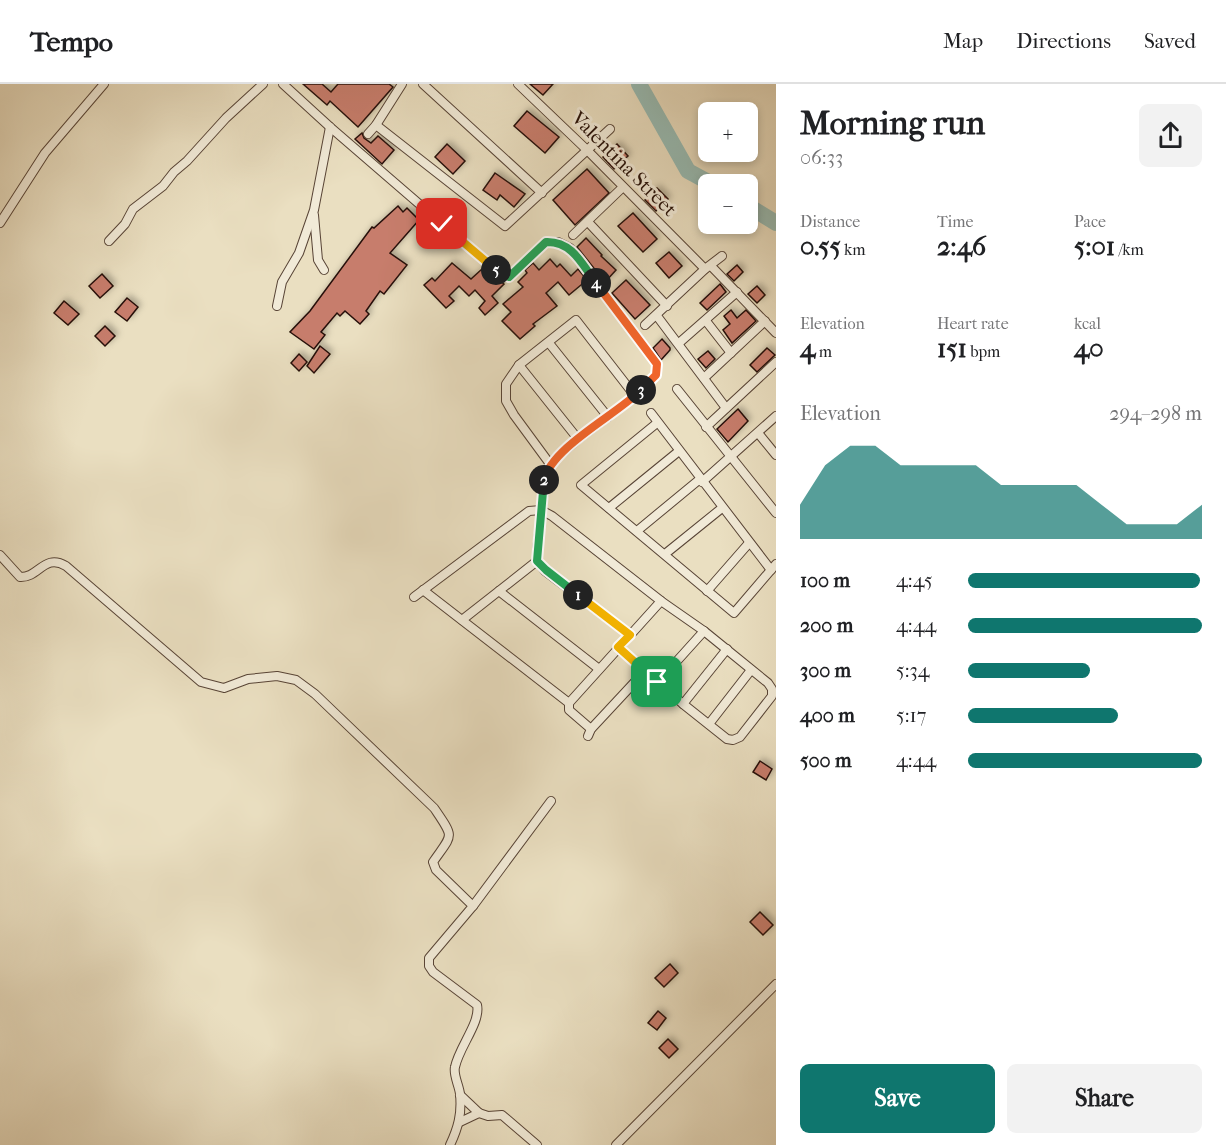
<!DOCTYPE html>
<html lang="en">
<head>
<meta charset="utf-8">
<style>
  body { margin:0; font-family:"IM FELL French Canon",serif; background:#f2f2f2; color:#202124; height:100vh; display:flex; flex-direction:column; font-size:22px; white-space:nowrap }
  * { box-sizing:border-box; margin:0 }
  p { font-size:20px; color:#757577 }
  .icon { flex:none; width:33px; height:33px; fill:none; stroke:currentColor; stroke-width:2; stroke-linecap:round; stroke-linejoin:round }
  .map { position:relative; flex:1; overflow:hidden }
  .details { display:flex; flex-direction:column; background:#fff; width:450px }
  .details>* { flex:none }
  .buttons { position:absolute; left:698px; top:18px; display:grid; gap:12px }
  .buttons a { display:grid; place-items:center; width:60px; height:60px; border-radius:9px; background:#fff; box-shadow:0 3px 9px #0003; font-size:30px }
  .pin { position:absolute; display:grid; place-items:center; width:51px; height:51px; color:#fff; margin:-26px; border-radius:12px; box-shadow:0 3px 9px #0006 }
  .km { position:absolute; width:30px; height:30px; margin:-15px; border-radius:50%; background:#222; color:#fff; font-size:16px; line-height:30px; text-align:center }
  .round { display:grid; place-items:center; flex:none; width:63px; height:63px; border-radius:9px; background:#f2f2f2 }
  .headline { display:flex; align-items:center; justify-content:space-between; height:102px; padding:0 24px }
  h1 { font-size:33px; font-weight:800; line-height:45px }
  .metrics { display:grid; grid-template-columns:repeat(3,1fr); gap:9px; height:102px; padding:6px 24px }
  .metrics div { display:grid; align-content:center }
  .metrics b { font-size:26px; font-weight:800 }
  .metrics small { font-size:16px; font-weight:400 }
  .metrics p { font-size:16px }
  .chart { height:168px; padding:12px 24px }
  .chart p { display:flex; justify-content:space-between }
  .chart svg { width:100%; height:108px; margin-top:6px; fill:#0f766e; opacity:.7 }
  .primary-button { display:flex; gap:12px; margin-top:auto; padding:12px 24px }
  .primary-button a { flex:1; height:69px; border-radius:9px; background:#0f766e; color:#fff; font-size:24px; font-weight:800; line-height:69px; text-align:center }
  .primary-button a+a { background:#f2f2f2; color:#202124 }
  ul { padding:0 24px; list-style:none; font-size:20px }
  li { display:grid; grid-template-columns:96px 72px 1fr; align-items:center; height:45px }
  li i { height:15px; border-radius:8px; background:#0f766e }
  header { display:flex; align-items:center; gap:36px; box-sizing:border-box; height:84px; padding:0 30px; background:#fff; border-bottom:2px solid #e0e0e0 }
  header strong { font-size:28px }
  nav { display:flex; gap:33px; margin-inline-start:auto; font-size:21px }
  main { display:flex; flex:1; min-height:0 }
  .map>svg:first-child { display:block }
  .lines { fill:none; stroke-linecap:round; stroke-linejoin:round }
  .river { stroke:#98bcb4; stroke-width:16 }
  .building { fill:#c77d6c; stroke:#271108; stroke-width:1.5; filter:url(#shadow) }
  .street-casing { stroke:#584436; stroke-width:10 }
  .street { stroke:#f1ead7; stroke-width:8 }
  .split-1-casing { stroke:#fff; stroke-width:12 }
  .split-2-casing { stroke:#fff; stroke-width:12 }
  .split-3-casing { stroke:#fff; stroke-width:12 }
  .split-4-casing { stroke:#fff; stroke-width:12 }
  .split-5-casing { stroke:#fff; stroke-width:12 }
  .split-6-casing { stroke:#fff; stroke-width:12 }
  .split-1 { stroke:#f5b400; stroke-width:8 }
  .split-2 { stroke:#22a559; stroke-width:8 }
  .split-3 { stroke:#f0652b; stroke-width:8 }
  .split-4 { stroke:#f0652b; stroke-width:8 }
  .split-5 { stroke:#22a559; stroke-width:8 }
  .split-6 { stroke:#f5b400; stroke-width:8 }
  .labels { text-anchor:middle; dominant-baseline:central; stroke-width:6; stroke-linejoin:round; paint-order:stroke }
  .street-label { font-size:20px; fill:#271108; stroke:#f1ead7 }
</style>
</head>
<body>
<header>
<strong>Tempo</strong>
<nav><a>Map</a><a>Directions</a><a>Saved</a></nav>
</header>
<main>
<div class="map">
<svg width="776" height="1061" viewBox="0 0 776 1061">
  <defs>
    <filter id="shadow"><feDropShadow dx="3" dy="-3" stdDeviation="3" flood-color="#0004"/></filter>
  </defs>
  <rect width="100%" height="100%" fill="#eadfc1"/>
  <filter id="stains"><feTurbulence type="fractalNoise" baseFrequency=".00333" numOctaves="4"/><feColorMatrix values="0 0 0 0 .2 0 0 0 0 .09 0 0 0 0 .02 0 0 0 .5 -.17"/></filter>
  <radialGradient id="worn" r=".72"><stop offset=".6" stop-color="#630" stop-opacity="0"/><stop offset="1" stop-color="#630" stop-opacity=".3"/></radialGradient>
  <g class="lines">
    <g class="river">
      <polyline points="639,0 688,87 712,100"/>
      <polyline points="747,121 776,139"/>
    </g>
  </g>
  <g class="building">
    <polygon points="303,0 322,0 331,8 338,0 389,0 393,3 358,43 330,17 327,21"/>
    <polygon points="530,0 553,0 543,11"/>
    <polygon points="527,27 559,53 545,69 514,42"/>
    <polygon points="362,49 364,54 371,59 378,52 394,66 382,80 355,55"/>
    <polygon points="447,60 465,77 453,90 435,73"/>
    <polygon points="617,60 628,72 614,85 603,73"/>
    <polygon points="587,85 609,109 575,141 553,116"/>
    <polygon points="495,89 525,110 514,123 500,111 497,116 483,106"/>
    <polygon points="657,104 668,115 656,127 645,116"/>
    <polygon points="398,122 403,128 407,124 419,136 390,169 407,181 384,210 380,207 366,227 369,230 360,240 345,227 340,232 337,229 321,248 325,251 314,265 290,248 310,227 372,143 374,144"/>
    <polygon points="633,129 657,155 643,168 618,142"/>
    <polygon points="430,137 446,155 437,163 421,146"/>
    <polygon points="586,154 602,171 601,172 616,186 605,198 577,163"/>
    <polygon points="669,168 682,182 669,194 656,179"/>
    <polygon points="550,175 557,183 560,180 571,192 578,185 587,196 569,211 558,198 546,209 557,222 533,240 535,242 520,255 502,237 511,228 503,220 523,203 518,198 527,189 525,186 533,179 539,186"/>
    <polygon points="452,179 471,195 482,185 492,196 494,193 504,200 492,212 498,219 485,231 479,224 485,217 475,206 469,212 459,202 449,212 454,217 446,224 424,201 432,194 435,197"/>
    <polygon points="737,181 743,188 734,197 727,190"/>
    <polygon points="102,190 113,202 100,214 89,202"/>
    <polygon points="626,196 650,221 635,235 612,209"/>
    <polygon points="720,200 726,208 707,226 700,219"/>
    <polygon points="757,202 765,211 757,219 748,210"/>
    <polygon points="127,214 138,223 127,237 115,228"/>
    <polygon points="64,217 79,230 68,241 54,229"/>
    <polygon points="731,226 737,234 746,226 756,237 732,259 723,246 730,240 724,232"/>
    <polygon points="105,242 115,252 105,262 95,252"/>
    <polygon points="662,255 670,264 670,266 661,276 653,264"/>
    <polygon points="320,262 330,270 314,289 307,282"/>
    <polygon points="767,264 775,271 757,288 750,281"/>
    <polygon points="708,267 715,275 706,284 698,275"/>
    <polygon points="299,270 307,278 299,287 291,279"/>
    <polygon points="738,325 748,337 728,358 717,345"/>
    <polygon points="760,677 772,685 766,696 753,688"/>
    <polygon points="760,828 773,841 763,851 750,838"/>
    <polygon points="670,880 678,889 664,903 655,894"/>
    <polygon points="658,927 666,934 657,946 648,939"/>
    <polygon points="668,955 678,965 669,974 659,964"/>
  </g>
  <g class="lines">
    <defs>
      <g id="street">
        <polyline points="283,0 330,43 498,188 509,193 546,158 558,158 570,164 657,280 656,291 635,312 578,355 550,380 545,396 537,467 537,477 545,487 630,551"/>
        <polyline points="423,0 542,109"/>
        <polyline points="518,0 587,66 705,185"/>
        <polyline points="376,41 505,142 610,45"/>
        <polyline points="368,50 376,41 402,0"/>
        <polyline points="314,131 318,176 324,186"/>
        <polyline points="588,138 667,222"/>
        <polyline points="0,139 45,69 104,0"/>
        <polyline points="573,151 623,103"/>
        <polyline points="109,157 125,140 133,125 163,102 174,88 187,77 226,34 263,0"/>
        <polyline points="711,182 776,249"/>
        <polyline points="277,222 282,198 299,169 314,126 330,43"/>
        <polyline points="657,232 726,324"/>
        <polyline points="706,237 731,269"/>
        <polyline points="645,241 705,185 722,172"/>
        <polyline points="549,259 608,333"/>
        <polyline points="679,259 737,208"/>
        <polyline points="519,281 578,355"/>
        <polyline points="704,294 765,237"/>
        <polyline points="677,305 776,429"/>
        <polyline points="651,329 771,486"/>
        <polyline points="657,339 581,401 734,529 776,480"/>
        <polyline points="706,343 776,278"/>
        <polyline points="758,349 776,371"/>
        <polyline points="550,380 514,331 506,317 506,300 519,281 576,236 635,312"/>
        <polyline points="702,398 776,332"/>
        <polyline points="609,424 679,367"/>
        <polyline points="637,447 700,395"/>
        <polyline points="665,470 722,424"/>
        <path d="M0,471L20,493C39,494 44,469 66,482L201,598L224,604L248,595L277,592L296,596L315,610L434,724C455,755 453,749 433,778L436,786L473,822L429,874V882L433,888L477,921C481,938 459,963 455,983C453,991 459,1001 460,1010C462,1030 458,1044 450,1061"/>
        <polyline points="423,506 569,619"/>
        <polyline points="499,507 599,585"/>
        <polyline points="707,507 749,459"/>
        <polyline points="414,513 529,427 541,426 552,432 661,517 704,547 768,599 772,605 772,612 740,653 733,656 727,655 683,620 618,563"/>
        <polyline points="462,536 537,477"/>
        <polyline points="658,598 704,547"/>
        <polyline points="683,620 727,565"/>
        <polyline points="709,640 751,586"/>
        <polyline points="591,645 569,626 569,619 661,517"/>
        <polyline points="588,652 591,645 645,587"/>
        <polyline points="473,822 551,717"/>
        <polyline points="460,1011 479,1029"/>
        <polyline points="460,1038 479,1029 488,1032 502,1031 537,1061"/>
        <polyline points="616,1061 776,900"/>
      </g>
    </defs>
    <use href="#street" class="street-casing"/>
    <use href="#street" class="street"/>
  </g>
  <g class="lines">
    <defs>
      <polyline id="split-1" points="578,511 630,551 618,563 657,598"/>
      <polyline id="split-2" points="544,396 537,477 546,486 578,511"/>
      <path id="split-3" d="M544,396C552,363 616,331 641,306"/>
      <polyline id="split-4" points="596,199 657,280 656,291 641,306"/>
      <path id="split-5" d="M496,186L509,193L546,158C572,157 582,180 596,199"/>
      <polyline id="split-6" points="442,140 496,186"/>
    </defs>
    <use href="#split-1" class="split-1-casing"/>
    <use href="#split-2" class="split-2-casing"/>
    <use href="#split-3" class="split-3-casing"/>
    <use href="#split-4" class="split-4-casing"/>
    <use href="#split-5" class="split-5-casing"/>
    <use href="#split-6" class="split-6-casing"/>
    <use href="#split-1" class="split-1"/>
    <use href="#split-2" class="split-2"/>
    <use href="#split-3" class="split-3"/>
    <use href="#split-4" class="split-4"/>
    <use href="#split-5" class="split-5"/>
    <use href="#split-6" class="split-6"/>
  </g>
  <g class="labels">
    <g class="street-label">
      <text transform="translate(624 80) rotate(45)">Valentina Street</text>
    </g>
  </g>
  <rect width="100%" height="100%" filter="url(#stains)"/>
  <rect width="100%" height="100%" fill="url(#worn)"/>
</svg>
<div class="buttons">
<a>+</a>
<a>−</a>
</div>
<div class="pin" style="left:657px;top:598px;background:#1e9e55"><svg class="icon" aria-label="arrive" viewBox="0 0 24 24"><path d="M6 21V4h12l-3 4 3 4H6"/></svg></div>
<div class="pin" style="left:442px;top:140px;background:#d93025"><svg class="icon" aria-label="check" viewBox="0 0 24 24"><path d="M5 12l5 5 9-10"/></svg></div>
<b class="km" style="left:578px;top:511px">1</b>
<b class="km" style="left:544px;top:396px">2</b>
<b class="km" style="left:641px;top:306px">3</b>
<b class="km" style="left:596px;top:199px">4</b>
<b class="km" style="left:496px;top:186px">5</b>
</div>
<section class="details">
<div class="headline"><div><h1>Morning run</h1><p>06:33</p></div><a class="round"><svg class="icon" aria-label="share" viewBox="0 0 24 24"><path d="M12 15V3M7 8l5-5 5 5M5 13v7h14v-7"/></svg></a></div>
<div class="metrics">
<div><p>Distance</p><b>0.55<small> km</small></b></div>
<div><p>Time</p><b>2:46</b></div>
<div><p>Pace</p><b>5:01<small> /km</small></b></div>
</div>
<div class="metrics">
<div><p>Elevation</p><b>4<small> m</small></b></div>
<div><p>Heart rate</p><b>151<small> bpm</small></b></div>
<div><p>kcal</p><b>40</b></div>
</div>
<div class="chart"><p><span>Elevation</span>294–298 m</p>
<svg viewBox="0 0 160 44" preserveAspectRatio="none"><path d="M0 44V30L10 14L20 6L30 6L40 14L50 14L60 14L70 14L80 22L90 22L100 22L110 22L120 30L130 38L140 38L150 38L160 30V44z"/></svg>
</div>
<ul>
<li><b>100 m</b>4:45<i style="width:99%"></i></li>
<li><b>200 m</b>4:44<i style="width:100%"></i></li>
<li><b>300 m</b>5:34<i style="width:52%"></i></li>
<li><b>400 m</b>5:17<i style="width:64%"></i></li>
<li><b>500 m</b>4:44<i style="width:100%"></i></li>
</ul>
<div class="primary-button"><a>Save</a><a>Share</a></div>
</section>
</main>
</body>
</html>
